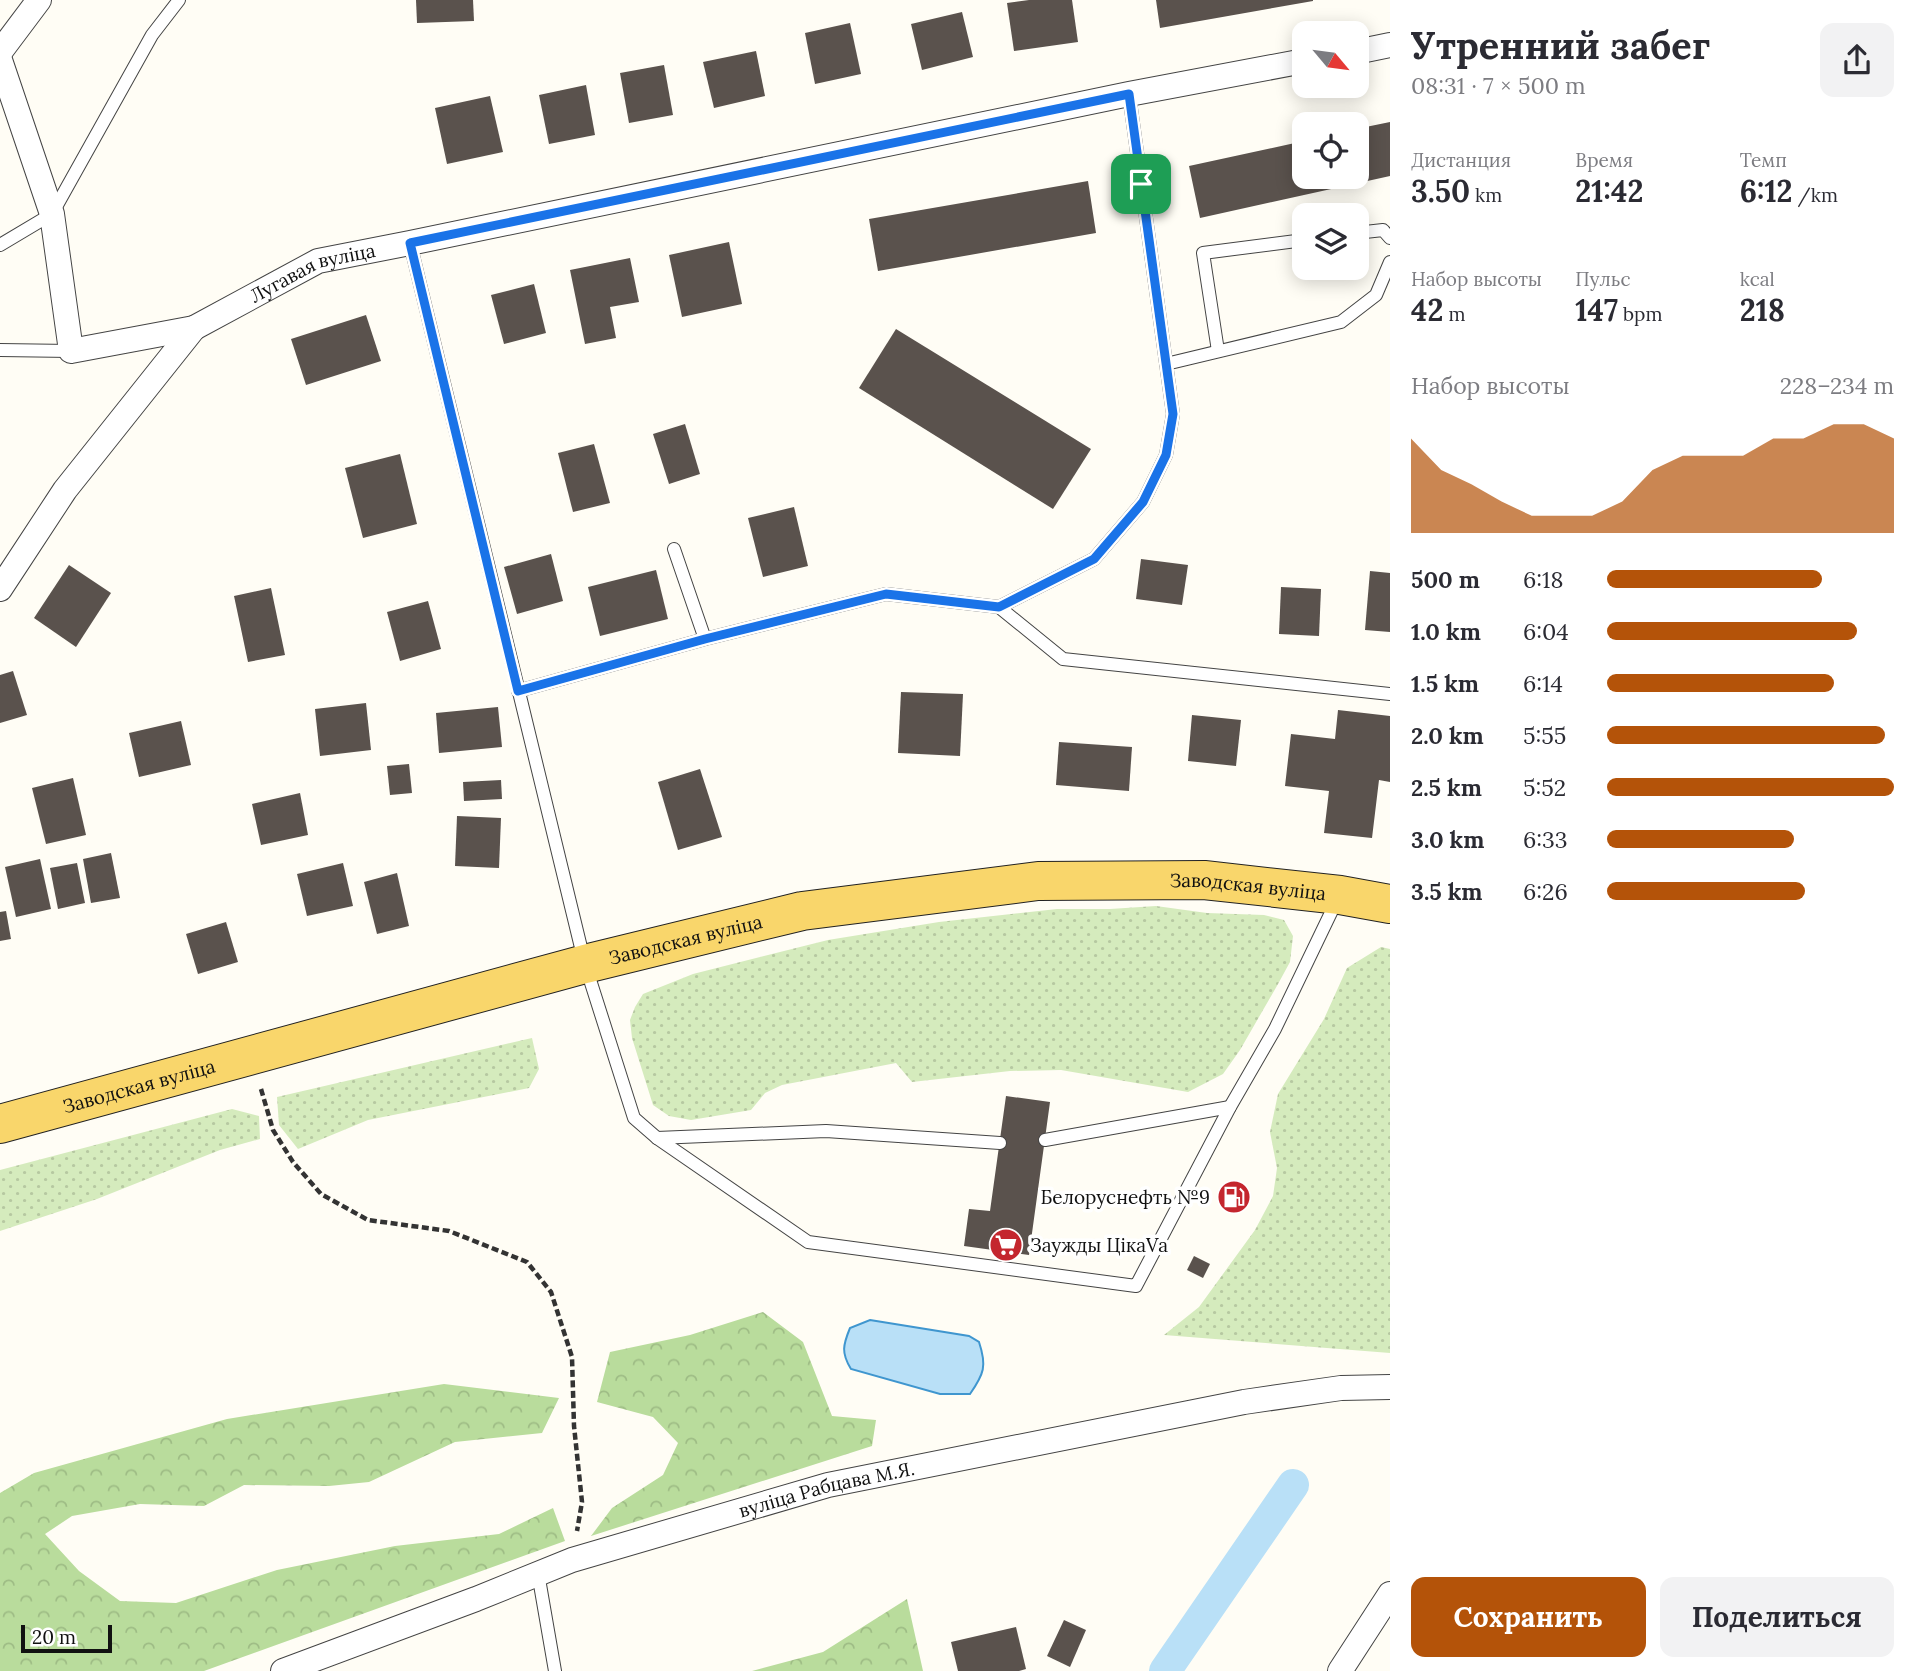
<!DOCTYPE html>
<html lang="ru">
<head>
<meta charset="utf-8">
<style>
  body { margin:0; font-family:Lora,serif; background:#f2f2f3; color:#2b2b33; height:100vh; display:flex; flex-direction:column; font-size:26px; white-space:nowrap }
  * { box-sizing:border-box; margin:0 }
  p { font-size:23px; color:#7c7c81 }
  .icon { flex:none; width:38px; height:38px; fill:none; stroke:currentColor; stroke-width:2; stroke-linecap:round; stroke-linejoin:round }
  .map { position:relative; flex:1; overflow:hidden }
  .panel { display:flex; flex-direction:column; background:#fff; width:525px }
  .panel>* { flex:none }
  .needle { width:46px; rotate:119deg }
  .buttons { position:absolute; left:1292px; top:21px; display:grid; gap:14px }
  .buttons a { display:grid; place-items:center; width:77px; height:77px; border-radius:14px; background:#fff; box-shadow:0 4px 18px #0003; font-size:35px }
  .scale { position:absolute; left:21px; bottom:18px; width:91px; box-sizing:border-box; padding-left:7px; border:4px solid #111; border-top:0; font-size:19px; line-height:24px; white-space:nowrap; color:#111; -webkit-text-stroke:5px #fff; paint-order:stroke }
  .pin { position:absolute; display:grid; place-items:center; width:60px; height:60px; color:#fff; margin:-30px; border-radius:14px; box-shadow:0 4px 10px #0006 }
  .round { display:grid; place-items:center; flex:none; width:74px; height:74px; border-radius:14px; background:#f2f2f3 }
  .head { display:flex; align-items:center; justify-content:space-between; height:119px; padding:0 21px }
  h1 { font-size:38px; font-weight:700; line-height:52px }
  .figures { display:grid; grid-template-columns:repeat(3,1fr); gap:10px; height:119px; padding:7px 21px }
  .figures div { display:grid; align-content:center }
  .figures b { font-size:30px; font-weight:700 }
  .figures small { font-size:19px; font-weight:400 }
  .figures p { font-size:19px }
  .chart { height:196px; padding:14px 21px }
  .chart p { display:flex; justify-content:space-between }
  .chart svg { width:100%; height:126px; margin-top:7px; fill:#b45309; opacity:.7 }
  .button { display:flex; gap:14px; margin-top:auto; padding:14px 21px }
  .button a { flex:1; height:80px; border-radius:14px; background:#b45309; color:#fff; font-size:28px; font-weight:700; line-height:80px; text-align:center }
  .button a+a { background:#f2f2f3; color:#2b2b33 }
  ul { padding:0 21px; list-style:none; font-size:23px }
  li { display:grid; grid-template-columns:112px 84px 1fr; align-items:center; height:52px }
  li i { height:18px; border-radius:9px; background:#b45309 }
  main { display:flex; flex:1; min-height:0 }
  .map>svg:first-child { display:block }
  .grass { fill:url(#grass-dots) }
  .forest { fill:url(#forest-crowns) }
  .water { fill:#b9e0f7; stroke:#3f96cf; stroke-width:2 }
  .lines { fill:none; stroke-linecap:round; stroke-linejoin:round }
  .canal { stroke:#b9e0f7; stroke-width:32 }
  .building { fill:#5a524d }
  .lane-casing { stroke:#444; stroke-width:14 }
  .street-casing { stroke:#444; stroke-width:26 }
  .primary-casing { stroke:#222; stroke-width:40 }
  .path { stroke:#333; stroke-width:4.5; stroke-dasharray:7 3.5; stroke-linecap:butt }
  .lane { stroke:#fff; stroke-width:12 }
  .street { stroke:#fff; stroke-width:24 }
  .primary { stroke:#f9d66b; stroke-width:38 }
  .route-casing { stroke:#fff; stroke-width:14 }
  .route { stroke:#1a73e8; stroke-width:9 }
  .labels { text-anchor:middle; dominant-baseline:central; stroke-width:7; stroke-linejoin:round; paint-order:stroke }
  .street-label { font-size:19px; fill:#111; stroke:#fff }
  .poi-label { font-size:19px; fill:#111; stroke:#fff; text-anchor:end }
</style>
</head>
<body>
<main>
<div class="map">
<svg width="1390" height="1671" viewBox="0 0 1390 1671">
  <defs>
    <pattern id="grass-dots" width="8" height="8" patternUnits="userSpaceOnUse" patternTransform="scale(1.75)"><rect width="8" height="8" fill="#d5ebbd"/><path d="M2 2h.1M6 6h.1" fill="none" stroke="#b6c8a1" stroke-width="1.8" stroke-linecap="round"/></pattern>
    <pattern id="forest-crowns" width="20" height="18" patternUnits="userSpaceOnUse" patternTransform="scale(1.75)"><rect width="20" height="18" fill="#b9dc9c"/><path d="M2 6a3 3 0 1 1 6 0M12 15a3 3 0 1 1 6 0" fill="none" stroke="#9ebc85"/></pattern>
  </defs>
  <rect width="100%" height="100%" fill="#fffdf5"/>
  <g class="grass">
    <polygon points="1156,906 1207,913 1264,915 1284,920 1293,936 1290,962 1278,984 1240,1050 1223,1074 1188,1092 1061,1070 1010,1071 912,1082 896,1063 782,1085 765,1093 751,1110 691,1120 669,1116 653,1105 632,1038 630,1020 635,1007 643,994 693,974 828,940 939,922 1057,909 1110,909"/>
    <polygon points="1381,947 1390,949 1390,1353 1164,1335 1199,1307 1255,1230 1273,1196 1277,1168 1270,1132 1278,1094 1324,1019 1347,968"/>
    <polygon points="532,1038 539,1069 529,1088 368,1120 298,1149 279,1125 277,1097"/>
    <polygon points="232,1109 259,1116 260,1139 220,1150 97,1199 0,1231 0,1170"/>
  </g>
  <g class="forest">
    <polygon points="763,1312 803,1342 832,1416 876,1420 872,1446 591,1536 612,1508 663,1475 678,1443 653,1417 597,1402 610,1352 690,1335"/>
    <polygon points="444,1384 559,1398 542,1433 455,1442 369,1482 329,1486 244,1485 204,1506 140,1504 72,1516 45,1534 79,1571 120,1601 176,1603 277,1570 395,1546 499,1534 553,1508 565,1541 204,1671 0,1671 0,1493 34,1473 227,1419"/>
    <polygon points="907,1599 923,1671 752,1671 823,1652"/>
  </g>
  <path class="water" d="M870,1320L969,1336L979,1342C987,1366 984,1374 970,1394H940L851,1369C841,1353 843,1345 850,1328Z"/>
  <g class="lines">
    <polyline class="canal" points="1165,1671 1293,1485"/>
  </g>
  <g class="building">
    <polygon points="416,0 473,0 474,21 417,23"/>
    <polygon points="1029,0 1072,0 1078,42 1014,51 1007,3"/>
    <polygon points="1156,0 1313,0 1313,1 1160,28"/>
    <polygon points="962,12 973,57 922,70 911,24"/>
    <polygon points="850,23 861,74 815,84 805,33"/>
    <polygon points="756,51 765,96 714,108 703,62"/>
    <polygon points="664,65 673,115 629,123 620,73"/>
    <polygon points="586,85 595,135 549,144 539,95"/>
    <polygon points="490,96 503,152 447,164 435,108"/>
    <polygon points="1390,122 1390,176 1200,218 1189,166 1304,141 1304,177 1356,177 1356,129"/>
    <polygon points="1088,181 1096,233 878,271 869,219"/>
    <polygon points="729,242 742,304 682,317 669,255"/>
    <polygon points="630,258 639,302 610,307 616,338 585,344 570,270"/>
    <polygon points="534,284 546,333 504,344 491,295"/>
    <polygon points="366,315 381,361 306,385 291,339"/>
    <polygon points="896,329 1091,449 1053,509 859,388"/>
    <polygon points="685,424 700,474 669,484 653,434"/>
    <polygon points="594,444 610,503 573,512 558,453"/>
    <polygon points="400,454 417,524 363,538 345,468"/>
    <polygon points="794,507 808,566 763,577 748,518"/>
    <polygon points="551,554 563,601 517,614 504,567"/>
    <polygon points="1141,559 1188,565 1182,605 1136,599"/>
    <polygon points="69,565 111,593 76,647 34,618"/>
    <polygon points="656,570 668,619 600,636 588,587"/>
    <polygon points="1370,571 1390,573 1390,632 1365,630"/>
    <polygon points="1281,587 1321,589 1319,636 1279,634"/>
    <polygon points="271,588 285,655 248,662 234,596"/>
    <polygon points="428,601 441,649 400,661 387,612"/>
    <polygon points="13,671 27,715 0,723 0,675"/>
    <polygon points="901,692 963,694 960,756 898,753"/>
    <polygon points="366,703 371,750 320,756 315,709"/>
    <polygon points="498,707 502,747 439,753 436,713"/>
    <polygon points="1338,710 1390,716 1390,782 1379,780 1372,838 1324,833 1329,791 1285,786 1291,734 1335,739"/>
    <polygon points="1192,715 1241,720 1236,766 1188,761"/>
    <polygon points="181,721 191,765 139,777 129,733"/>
    <polygon points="1059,742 1132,747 1129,791 1056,785"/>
    <polygon points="409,764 412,793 390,795 387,766"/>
    <polygon points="700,769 722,837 678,850 658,782"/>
    <polygon points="73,778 86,835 46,844 32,788"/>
    <polygon points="501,780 502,799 464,801 463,782"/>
    <polygon points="300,793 308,835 261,845 252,804"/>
    <polygon points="457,816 501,818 499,868 455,866"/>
    <polygon points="111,853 120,898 91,903 83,859"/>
    <polygon points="40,859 51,909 16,917 5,867"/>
    <polygon points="77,863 85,903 58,909 50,868"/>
    <polygon points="343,863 353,906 307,916 297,874"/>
    <polygon points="397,873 409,926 377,934 364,882"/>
    <polygon points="6,911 11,939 0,941 0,912"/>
    <polygon points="226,922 238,962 198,974 186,934"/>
    <polygon points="1006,1096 1050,1102 1029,1255 964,1246 969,1209 990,1211"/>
    <polygon points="1194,1256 1210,1264 1203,1278 1187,1270"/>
    <polygon points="1064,1620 1086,1630 1070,1667 1047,1656"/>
    <polygon points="1016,1627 1026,1669 1019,1671 958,1671 951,1642"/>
  </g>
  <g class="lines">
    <defs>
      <g id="lane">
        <polyline points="1356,233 1383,230 1390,238"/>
        <polyline points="410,243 585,964 634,1118 657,1138 808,1242 1136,1286 1230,1107 1275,1029 1338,898"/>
        <polyline points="0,245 52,214 152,35 179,0"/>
        <polyline points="0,350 71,351"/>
        <polyline points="1218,351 1203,253 1304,240"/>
        <polyline points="1166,364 1341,322 1376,295 1390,262"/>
        <polyline points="674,549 705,639"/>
        <polyline points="999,607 1094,559 1143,502 1166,455 1173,414 1129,94"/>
        <polyline points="518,691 705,639 886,594 999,607 1063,659 1390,694"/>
        <polyline points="657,1138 826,1131 1000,1143"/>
        <polyline points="1045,1140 1230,1107"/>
        <polyline points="538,1573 555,1671"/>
      </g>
      <g id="street">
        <polyline points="0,52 39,0"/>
        <polyline points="1356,52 1390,45"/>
        <path id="s1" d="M0,60L52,214L71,351L194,328L318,261L410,243L1129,94L1304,61"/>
        <polyline points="0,589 65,490 194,328"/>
        <path id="s2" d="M283,1671L476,1599L572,1560L828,1485L1244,1402L1341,1388L1390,1387"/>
        <polyline points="1340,1671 1390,1594"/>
      </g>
      <g id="primary">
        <path id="s3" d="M0,1124L585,964L802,911L1038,881L1204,880L1340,895L1390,904"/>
      </g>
    </defs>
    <use href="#lane" class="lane-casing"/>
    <use href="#street" class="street-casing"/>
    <use href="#primary" class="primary-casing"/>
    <polyline class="path" points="261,1089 273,1130 293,1162 321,1194 368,1220 449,1231 527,1262 551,1292 572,1357 574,1426 582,1502 577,1531"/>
    <use href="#lane" class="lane"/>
    <use href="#street" class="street"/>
    <use href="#primary" class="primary"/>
  </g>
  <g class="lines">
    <defs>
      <polygon id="route" points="1129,94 1173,414 1166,455 1143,502 1094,559 999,607 886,594 705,639 518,691 410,243"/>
    </defs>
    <use href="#route" class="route-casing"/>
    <use href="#route" class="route"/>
  </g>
  <defs>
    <symbol id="fuel-disc" viewBox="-11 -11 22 22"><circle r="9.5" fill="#c4262e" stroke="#fff"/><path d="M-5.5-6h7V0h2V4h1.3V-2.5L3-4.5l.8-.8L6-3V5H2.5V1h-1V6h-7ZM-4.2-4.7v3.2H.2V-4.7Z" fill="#fff"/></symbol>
    <symbol id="supermarket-disc" viewBox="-11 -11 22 22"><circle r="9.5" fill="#c4262e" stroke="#fff"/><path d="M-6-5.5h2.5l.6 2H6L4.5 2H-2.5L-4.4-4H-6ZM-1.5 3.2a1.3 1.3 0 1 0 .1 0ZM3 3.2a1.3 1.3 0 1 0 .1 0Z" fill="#fff"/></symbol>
  </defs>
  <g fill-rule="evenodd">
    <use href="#fuel-disc" x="1215" y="1178" width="38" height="38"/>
    <use href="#supermarket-disc" x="987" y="1226" width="38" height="38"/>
  </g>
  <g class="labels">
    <g class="street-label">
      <text stroke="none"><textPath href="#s1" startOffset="558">Лугавая вуліца</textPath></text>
      <text stroke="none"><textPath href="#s3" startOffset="1278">Заводская вуліца</textPath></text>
      <text stroke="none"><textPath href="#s3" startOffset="710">Заводская вуліца</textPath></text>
      <text stroke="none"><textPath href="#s3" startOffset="144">Заводская вуліца</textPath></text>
      <text stroke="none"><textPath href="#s2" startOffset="574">вуліца Рабцава М.Я.</textPath></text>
    </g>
    <g class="poi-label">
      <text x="1210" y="1197">Белоруснефть №9</text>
      <text x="1030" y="1245" text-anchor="start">Заужды ЦікаVа</text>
    </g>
  </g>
</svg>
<div class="buttons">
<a><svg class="needle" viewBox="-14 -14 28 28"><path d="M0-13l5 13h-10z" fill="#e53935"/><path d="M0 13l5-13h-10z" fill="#7c7c81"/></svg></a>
<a><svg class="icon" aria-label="locate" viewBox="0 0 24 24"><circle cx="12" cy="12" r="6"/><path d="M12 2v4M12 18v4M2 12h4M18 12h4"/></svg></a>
<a><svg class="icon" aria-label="layers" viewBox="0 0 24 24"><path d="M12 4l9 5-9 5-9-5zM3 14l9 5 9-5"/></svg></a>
</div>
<div class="scale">20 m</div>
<div class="pin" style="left:1141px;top:184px;background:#1e9e55"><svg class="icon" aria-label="arrive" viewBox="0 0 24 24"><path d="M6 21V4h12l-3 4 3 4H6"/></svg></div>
</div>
<section class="panel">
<div class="head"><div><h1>Утренний забег</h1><p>08:31 · 7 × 500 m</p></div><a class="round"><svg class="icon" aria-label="share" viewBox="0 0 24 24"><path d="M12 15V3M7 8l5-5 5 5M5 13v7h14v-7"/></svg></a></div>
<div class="figures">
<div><p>Дистанция</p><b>3.50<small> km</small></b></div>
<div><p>Время</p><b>21:42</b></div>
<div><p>Темп</p><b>6:12<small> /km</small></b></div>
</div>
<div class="figures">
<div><p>Набор высоты</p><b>42<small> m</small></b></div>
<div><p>Пульс</p><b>147<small> bpm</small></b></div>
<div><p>kcal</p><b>218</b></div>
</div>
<div class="chart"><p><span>Набор высоты</span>228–234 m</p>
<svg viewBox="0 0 160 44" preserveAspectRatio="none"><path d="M0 44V11L10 22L20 27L30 33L40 38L50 38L60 38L70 33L80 22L90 17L100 17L110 17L120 11L130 11L140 6L150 6L160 11V44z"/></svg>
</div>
<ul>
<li><b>500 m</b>6:18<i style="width:75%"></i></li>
<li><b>1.0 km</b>6:04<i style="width:87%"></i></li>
<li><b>1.5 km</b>6:14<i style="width:79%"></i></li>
<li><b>2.0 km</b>5:55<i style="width:97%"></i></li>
<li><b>2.5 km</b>5:52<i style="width:100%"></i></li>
<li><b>3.0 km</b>6:33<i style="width:65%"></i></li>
<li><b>3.5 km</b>6:26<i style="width:69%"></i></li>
</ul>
<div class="button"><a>Сохранить</a><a>Поделиться</a></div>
</section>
</main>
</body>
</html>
